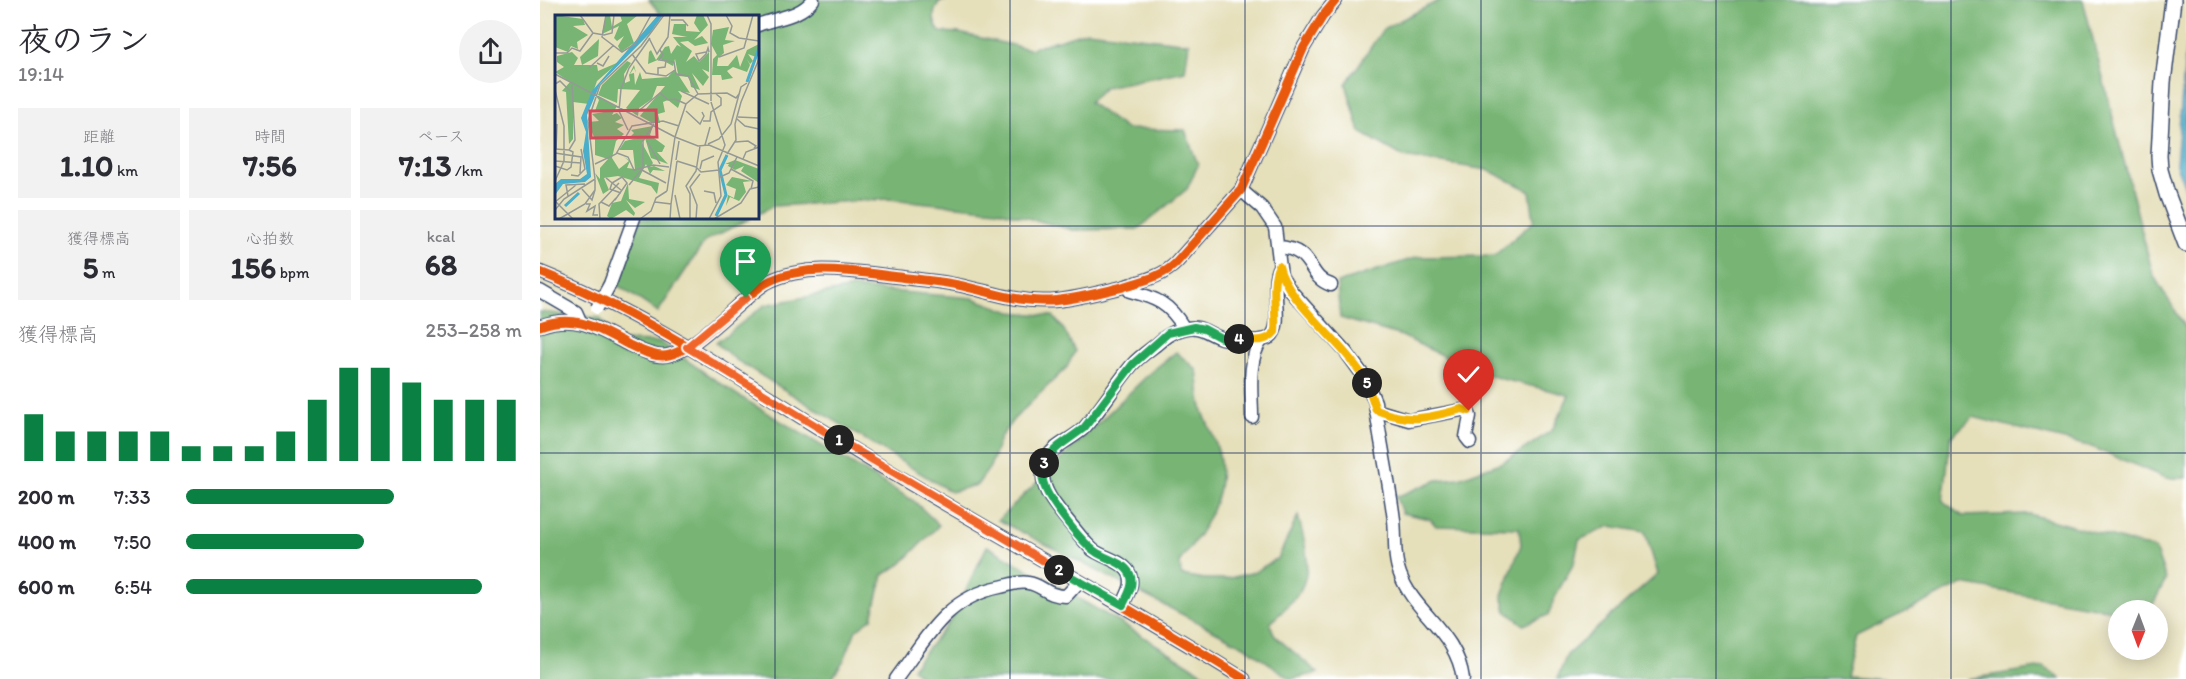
<!DOCTYPE html>
<html lang="ja">
<head>
<meta charset="utf-8">
<style>
  body { margin:0; font-family:Itim,"Klee One",sans-serif; background:#f2f2f3; color:#2b2b33; height:100vh; display:flex; flex-direction:column; font-size:22px; white-space:nowrap }
  * { box-sizing:border-box; margin:0 }
  p { font-size:20px; color:#7c7c81 }
  .icon { flex:none; width:33px; height:33px; fill:none; stroke:currentColor; stroke-width:2; stroke-linecap:round; stroke-linejoin:round }
  .map { position:relative; flex:1; overflow:hidden }
  .side { display:flex; flex-direction:column; background:#fff; width:540px }
  .side>* { flex:none }
  .needle { width:39px; rotate:181deg }
  .tools { position:absolute; left:1568px; top:600px; display:grid; gap:12px }
  .tools a { display:grid; place-items:center; width:60px; height:60px; border-radius:50%; background:#fff; box-shadow:0 3px 15px #0003; font-size:30px }
  .pin { position:absolute; display:grid; place-items:center; width:51px; height:51px; color:#fff; margin:-62px -26px; border-radius:50% 50% 50% 0; rotate:-45deg; box-shadow:0 0 6px #0007 }
  .pin .icon { rotate:45deg }
  .km { position:absolute; width:30px; height:30px; margin:-15px; border-radius:50%; background:#222; color:#fff; font-size:16px; line-height:30px; text-align:center }
  .round { display:grid; place-items:center; flex:none; width:63px; height:63px; border-radius:32px; background:#f2f2f3 }
  .summary { display:flex; align-items:center; justify-content:space-between; height:102px; padding:0 18px }
  h1 { font-size:33px; font-weight:700; line-height:45px }
  .metrics { display:grid; grid-template-columns:repeat(3,1fr); gap:9px; height:102px; padding:6px 18px }
  .metrics div { display:grid; align-content:center; border-radius:0px; background:#f2f2f3; text-align:center }
  .metrics b { font-size:30px; font-weight:700 }
  .metrics small { font-size:16px; font-weight:400 }
  .metrics p { font-size:16px }
  .chart { height:168px; padding:12px 18px }
  .chart p { display:flex; justify-content:space-between }
  .chart svg { width:100%; height:108px; margin-top:6px; stroke:#0b8043; stroke-width:6 }
  ul { padding:0 18px; list-style:none; font-size:20px }
  li { display:grid; grid-template-columns:96px 72px 1fr; align-items:center; height:45px }
  li i { height:15px; border-radius:8px; background:#0b8043 }
  main { display:flex; flex:1; min-height:0 }
  .map>svg:first-child { display:block }
  .forest { fill:#78b574; stroke:#4a7269; stroke-width:1.5 }
  .water { fill:#4aadc9; stroke:#326e94; stroke-width:1.5 }
  .lines { fill:none; stroke-linecap:round; stroke-linejoin:round }
  .minor-casing { stroke:#39496c; stroke-width:15 }
  .major-casing { stroke:#39496c; stroke-width:18 }
  .minor { stroke:#fff; stroke-width:12 }
  .major { stroke:#fff; stroke-width:15 }
  .minor-bridge-casing { stroke:#39496c; stroke-width:15; stroke-linecap:butt }
  .minor-bridge { stroke:#fff; stroke-width:12 }
  .cycleway-casing { stroke:#fff; stroke-width:13 }
  .cycleway { stroke:#e8590c; stroke-width:9 }
  .split-1-casing { stroke:#fff; stroke-width:12 }
  .split-2-casing { stroke:#fff; stroke-width:12 }
  .split-3-casing { stroke:#fff; stroke-width:12 }
  .split-4-casing { stroke:#fff; stroke-width:12 }
  .split-5-casing { stroke:#fff; stroke-width:12 }
  .split-6-casing { stroke:#fff; stroke-width:12 }
  .split-1 { stroke:#f0652b; stroke-width:8 }
  .split-2 { stroke:#f0652b; stroke-width:8 }
  .split-3 { stroke:#22a559; stroke-width:8 }
  .split-4 { stroke:#22a559; stroke-width:8 }
  .split-5 { stroke:#f5b400; stroke-width:8 }
  .split-6 { stroke:#f5b400; stroke-width:8 }
  .grid { fill:none; stroke:#1b2f5e; stroke-width:1.5; stroke-opacity:0.55 }
  .inset-river { fill:none; stroke:#4aadc9; stroke-width:3 }
  .inset-road { fill:none; stroke:#949995; stroke-width:1.5 }
  .view { fill:#d1495b; fill-opacity:0.15; stroke:#d1495b; stroke-width:3 }
  .inset-edge { fill:none; stroke:#1b2f5e; stroke-width:3 }
</style>
</head>
<body>
<main>
<section class="side">
<div class="summary"><div><h1>夜のラン</h1><p>19:14</p></div><a class="round"><svg class="icon" aria-label="share" viewBox="0 0 24 24"><path d="M12 15V3M7 8l5-5 5 5M5 13v7h14v-7"/></svg></a></div>
<div class="metrics">
<div><p>距離</p><b>1.10<small> km</small></b></div>
<div><p>時間</p><b>7:56</b></div>
<div><p>ペース</p><b>7:13<small> /km</small></b></div>
</div>
<div class="metrics">
<div><p>獲得標高</p><b>5<small> m</small></b></div>
<div><p>心拍数</p><b>156<small> bpm</small></b></div>
<div><p>kcal</p><b>68</b></div>
</div>
<div class="chart"><p><span>獲得標高</span>253–258 m</p>
<svg viewBox="0 0 160 44" preserveAspectRatio="none"><path d="M5 44V25M15 44V32M25 44V32M35 44V32M45 44V32M55 44V38M65 44V38M75 44V38M85 44V32M95 44V19M105 44V6M115 44V6M125 44V12M135 44V19M145 44V19M155 44V19"/></svg>
</div>
<ul>
<li><b>200 m</b>7:33<i style="width:62%"></i></li>
<li><b>400 m</b>7:50<i style="width:53%"></i></li>
<li><b>600 m</b>6:54<i style="width:88%"></i></li>
</ul>
</section>
<div class="map">
<svg width="1646" height="679" viewBox="0 0 1646 679">
  <rect width="100%" height="100%" fill="#fff"/>
  <filter id="ink" filterUnits="userSpaceOnUse"><feTurbulence type="fractalNoise" baseFrequency=".0167" numOctaves="2"/><feDisplacementMap in="SourceGraphic" scale="12" xChannelSelector="R" yChannelSelector="G"/><feConvolveMatrix kernelMatrix="1 2 1 2 8 2 1 2 1" color-interpolation-filters="sRGB"/></filter>
  <filter id="wash" filterUnits="userSpaceOnUse"><feTurbulence type="fractalNoise" baseFrequency=".008" numOctaves="4" result="noise"/><feDisplacementMap in="SourceGraphic" scale="24" xChannelSelector="R" yChannelSelector="G"/><feGaussianBlur stdDeviation="1.35" result="paint"/><feColorMatrix in="noise" values="0 0 0 0 0 0 0 0 0 0 0 0 0 0 0 0 0 1.4 0 .05"/><feComposite in="paint" operator="in"/></filter>
  <g filter="url(#wash)">
    <rect width="100%" height="100%" fill="#e5dfba"/>
    <g class="forest">
      <path d="M109,0H407L399,2C392,13 392,21 400,32L419,33L489,49L547,31L649,43L645,71L565,87L549,102L586,129L645,130L658,165L647,189L598,229L533,230L457,210L349,199L233,206L218,214V16H122Z"/>
      <polygon points="900,0 1543,0 1613,275 1646,328 1646,478 1626,478 1552,447 1433,417 1411,437 1403,501 1423,516 1489,514 1615,549 1626,579 1610,610 1578,611 1422,584 1316,636 1306,676 1347,679 1017,679 1027,655 1118,574 1105,532 1070,526 1039,540 1034,563 1017,593 1008,615 984,625 966,611 962,595 981,545 979,528 896,526 890,519 862,513 856,497 897,480 919,478 963,462 980,452 1012,430 1029,395 962,379 930,369 862,336 800,318 797,283 878,257 954,256 994,221 990,191 948,170 864,157 820,132 806,84 843,29"/>
      <polygon points="101,218 211,218 165,241 118,312 77,285"/>
      <polygon points="312,288 433,298 471,312 513,316 524,330 535,351 527,367 473,420 460,438 450,467 437,485 411,492 196,360 176,343 225,305"/>
      <polygon points="0,312 60,318 77,341 120,342 199,396 374,501 399,525 361,564 343,575 332,618 316,630 304,660 291,679 0,679"/>
      <path d="M636,352L657,370C659,383 659,399 663,411C668,426 676,440 679,455C687,495 664,531 640,561L641,575L664,579H686L715,572L738,558L758,516C764,539 773,566 761,589C755,600 739,614 730,624L735,636L778,673L751,679L706,647L458,520L611,372Z"/>
      <polygon points="447,546 579,622 673,679 384,679 372,668 413,617"/>
      <polygon points="1504,667 1521,679 1428,679"/>
    </g>
    <polygon class="water" points="1646,46 1646,190 1636,165"/>
  </g>
  <g filter="url(#ink)">
    <g class="lines">
      <defs>
        <g id="minor">
          <path d="M218,25C237,17 258,18 273,0"/>
          <path d="M701,190L722,208L735,227L741,276L750,290L806,352L825,378L835,402C840,441 849,480 854,520C856,537 853,557 860,574C874,613 917,632 923,679"/>
          <path d="M738,247C775,249 766,277 791,285"/>
          <path d="M0,272C115,318 218,392 324,456C450,532 580,601 704,679"/>
          <polyline points="70,284 94,218"/>
          <path d="M589,285L590,291C616,298 629,303 644,328"/>
          <polyline points="0,291 36,312 40,321"/>
          <path d="M0,326C37,313 58,329 89,345C100,350 111,356 123,356C153,355 198,300 226,283C242,274 265,270 283,270C309,270 334,274 360,277C379,280 399,281 418,285C447,291 474,301 503,301C525,302 561,292 583,287C602,281 622,277 636,263L701,190L764,47L783,16L796,0"/>
          <polyline points="836,410 869,420 927,409 930,416 926,437 930,442"/>
          <path d="M712,417C712,393 707,361 721,341"/>
          <path d="M583,605C586,596 594,586 590,575C585,561 564,558 553,550C545,543 539,534 532,526C518,508 496,488 505,463C510,445 533,440 545,427C562,408 575,385 592,365C598,358 608,351 616,345C625,337 631,332 643,329C661,324 666,333 681,338C691,340 723,343 730,337C745,326 729,284 739,267"/>
          <path d="M356,679C387,638 405,598 460,587C469,585 479,581 488,583C503,585 506,596 526,596L539,582"/>
        </g>
        <polyline id="major" points="1633,0 1623,82 1619,156 1620,170 1627,194 1646,244"/>
      </defs>
      <use href="#minor" class="minor-casing"/>
      <use href="#major" class="major-casing"/>
      <use href="#minor" class="minor"/>
      <use href="#major" class="major"/>
      <defs>
        <polyline id="minor-bridge" points="57,308 70,284"/>
      </defs>
      <use href="#minor-bridge" class="minor-bridge-casing"/>
      <use href="#minor-bridge" class="minor-bridge"/>
      <defs>
        <g id="cycleway">
          <path d="M0,272C115,318 218,392 324,456C450,532 580,601 704,679"/>
          <path d="M0,326C37,313 58,329 89,345C100,350 111,356 123,356C153,355 198,300 226,283C242,274 265,270 283,270C309,270 334,274 360,277C379,280 399,281 418,285C447,291 474,301 503,301C525,302 561,292 583,287C602,281 622,277 636,263L701,190L764,47L783,16L796,0"/>
        </g>
      </defs>
      <use href="#cycleway" class="cycleway-casing"/>
      <use href="#cycleway" class="cycleway"/>
    </g>
  </g>
  <g class="lines" filter="url(#ink)">
    <defs>
      <polyline id="split-1" points="206,298 147,347 299,440"/>
      <polyline id="split-2" points="299,440 519,570"/>
      <path id="split-3" d="M504,463C501,472 502,481 506,490C513,505 542,543 556,552C566,559 584,562 590,574C595,585 587,596 583,605L519,570"/>
      <polyline id="split-4" points="504,463 506,458 519,446 544,428 593,364 628,333 654,327 664,329 681,338 699,339"/>
      <path id="split-5" d="M699,339C713,340 725,344 735,332C737,314 730,280 739,266C746,302 808,346 827,383"/>
      <path id="split-6" d="M827,383L836,410C873,424 885,418 922,409L929,411"/>
    </defs>
    <use href="#split-1" class="split-1-casing"/>
    <use href="#split-2" class="split-2-casing"/>
    <use href="#split-3" class="split-3-casing"/>
    <use href="#split-4" class="split-4-casing"/>
    <use href="#split-5" class="split-5-casing"/>
    <use href="#split-6" class="split-6-casing"/>
    <use href="#split-1" class="split-1"/>
    <use href="#split-2" class="split-2"/>
    <use href="#split-3" class="split-3"/>
    <use href="#split-4" class="split-4"/>
    <use href="#split-5" class="split-5"/>
    <use href="#split-6" class="split-6"/>
  </g>
  <path class="grid" d="M235,0V679M470,0V679M705,0V679M941,0V679M1176,0V679M1411,0V679M0,226H1646M0,453H1646"/>
  <g transform="translate(15 15)">
    <rect width="204" height="204" fill="#e5dfba"/>
    <path d="M0,0L28,4L30,10L18,11L33,20L22,27L23,34L16,31L13,37L0,32ZM51,0H55L57,12L67,6L65,0H83L72,9L79,28L66,37L63,31L69,21L62,26L59,23L64,11L47,19ZM142,0H148L153,10L139,25L147,21L153,28L140,31L133,26L125,27L137,36L131,47L139,41L144,47L154,37V57L147,54L154,62L148,71L137,58L145,75L136,72L134,62L124,61L135,78L123,76L127,81L123,93L113,85L108,87L110,97L103,99L105,108H97L85,101L110,71H102L97,84L84,93L83,101L71,93L85,75L63,74L62,88L43,80L47,70L72,46L76,48L69,59L70,68L75,66L74,60L79,50L81,58L79,53L75,59L79,58L80,70L85,57L87,64L113,62L119,55L123,59L120,44L118,51L105,44L93,49L94,37L96,35L101,45L110,32L114,31L116,39L122,30L126,32L118,22H132L117,19L119,9H131V16L145,17L139,8ZM174,12L170,25L180,26L168,30L169,38L163,43L162,51H173L182,40L185,52L192,35L204,29L201,42L193,39L198,46L195,49L192,44L195,50L192,57L178,52L172,56L178,63L167,65L166,60H157L158,44L162,40L156,29L158,15ZM44,24L43,41L27,50L25,42ZM17,37L23,43L19,50H42L43,56L64,47L42,66L34,89L18,87V124L14,129L11,77L7,76L15,67L0,57L9,52L2,47V41ZM41,81L62,91L57,100L62,98L67,103L60,107L69,110L62,114L69,119L61,126L57,143L64,154L74,146L68,141L75,146L72,153L80,154L78,135H64L70,126L86,122L76,121L79,118L76,115L98,111L95,120L110,131L107,137H102L113,149L96,143L90,123L87,128L98,148L95,152L99,151L110,156L98,155L95,159L91,149L84,163L104,168L102,179L96,171L63,161L49,163L54,175L48,179L40,158L45,164V153L53,144L40,140V125L33,107L44,106L37,99L49,97L40,96L44,85ZM180,145L204,154V168L186,156L189,151L180,155L173,151L169,158L174,149H170ZM177,162L197,166L188,167L191,177L184,186L175,182L171,191L173,180L179,183L181,174L171,170ZM73,168L74,184L90,187L80,193L71,185L80,198L79,201L71,195L56,204L52,201L57,188L66,186Z" fill="#78b574"/>
    <path d="M103,0H108L95,18L45,69L32,100L36,162L30,167L8,169L0,180V169L6,164H25L32,159L28,136L31,117L26,103L37,76Z" fill="#4aadc9"/>
    <path class="inset-river" d="M192,67L204,33M10,191L24,178M161,201L171,180L165,155L172,140"/>
    <path class="inset-road" d="M25,0L38,18L49,20L57,18L59,0M51,0L47,22L67,37L80,29L96,0M152,0L156,9V86M171,0L177,11L175,18L184,23M116,5H128L133,11M94,23L102,39L113,22L115,0M184,23L204,26M105,35L108,40L104,45L119,47L121,59L133,61L143,79M151,37L141,39L144,46L151,39L153,33L154,37M0,38H12L17,33L25,36L38,18M77,39L91,58L111,61L120,55M164,42L189,33L198,0M42,48L48,51L54,41M34,53L59,30M0,59L120,122L143,131L154,130L204,151M103,59V53L110,52L111,46M0,69L5,66L15,76M0,75L9,111V146M126,76L154,89M131,96L145,109L149,101L147,97M80,99L105,78L113,85L120,84L131,89M183,102L204,103M182,104L190,111L204,114M148,106H155L156,97L166,90V83L161,79M73,115L64,96L66,74L74,53L95,23M92,126L105,149M180,127L193,126L201,131L199,133M153,129L164,124L176,109L186,72L192,68M150,130L155,112M0,134L14,135L20,125L17,70M1,135L2,109M0,138L26,142L25,158M62,138L73,142L79,155L98,150L114,152M172,139L181,125L180,109L186,87L204,44M188,144L191,137L204,132M121,145L124,126M0,146L26,148M122,146L141,152M40,149L61,139L77,111L108,106L124,111M0,151L12,155L16,152L18,137L14,135M88,152V126L99,109M142,153L146,157L164,155M85,154L111,168M145,154L147,146L159,141M176,154L198,166L196,174M16,160L23,161L30,154L26,134M165,162L174,158L182,142M54,165L51,163L66,175M0,166L9,146M57,168L67,162L72,168L60,185M57,168L55,174L66,178M74,170L88,153M27,174L37,185L40,175M112,176L120,122L131,89L143,79L172,78L181,83L184,79M149,176L159,178L161,188M120,180L125,204M13,181L11,170L30,169M0,186L18,204M0,187L21,170M46,187L54,191L61,183M100,187L116,189L115,204M31,189H35L32,196L40,191L38,200H43M116,189L122,146M0,195L9,184L40,164L33,106L45,70L86,31L109,0M4,204L30,189L40,175V165M45,204L44,189L64,168M85,204L96,196L101,183L112,176M135,204V179L131,171L141,156L145,131M141,204L142,190L135,172L145,159M154,204L166,181L163,147L170,130L156,87M159,204L186,188L195,174L204,172"/>
    <path class="view" d="M101,95L102,122L36,123L35,96Z"/>
    <rect width="204" height="204" class="inset-edge"/>
  </g>
</svg>
<div class="tools">
<a><svg class="needle" viewBox="-14 -14 28 28"><path d="M0-13l5 13h-10z" fill="#e53935"/><path d="M0 13l5-13h-10z" fill="#7c7c81"/></svg></a>
</div>
<div class="pin" style="left:206px;top:298px;background:#1e9e55"><svg class="icon" aria-label="arrive" viewBox="0 0 24 24"><path d="M6 21V4h12l-3 4 3 4H6"/></svg></div>
<div class="pin" style="left:929px;top:411px;background:#d93025"><svg class="icon" aria-label="check" viewBox="0 0 24 24"><path d="M5 12l5 5 9-10"/></svg></div>
<b class="km" style="left:299px;top:440px">1</b>
<b class="km" style="left:519px;top:570px">2</b>
<b class="km" style="left:504px;top:463px">3</b>
<b class="km" style="left:699px;top:339px">4</b>
<b class="km" style="left:827px;top:383px">5</b>
</div>
</main>
</body>
</html>
